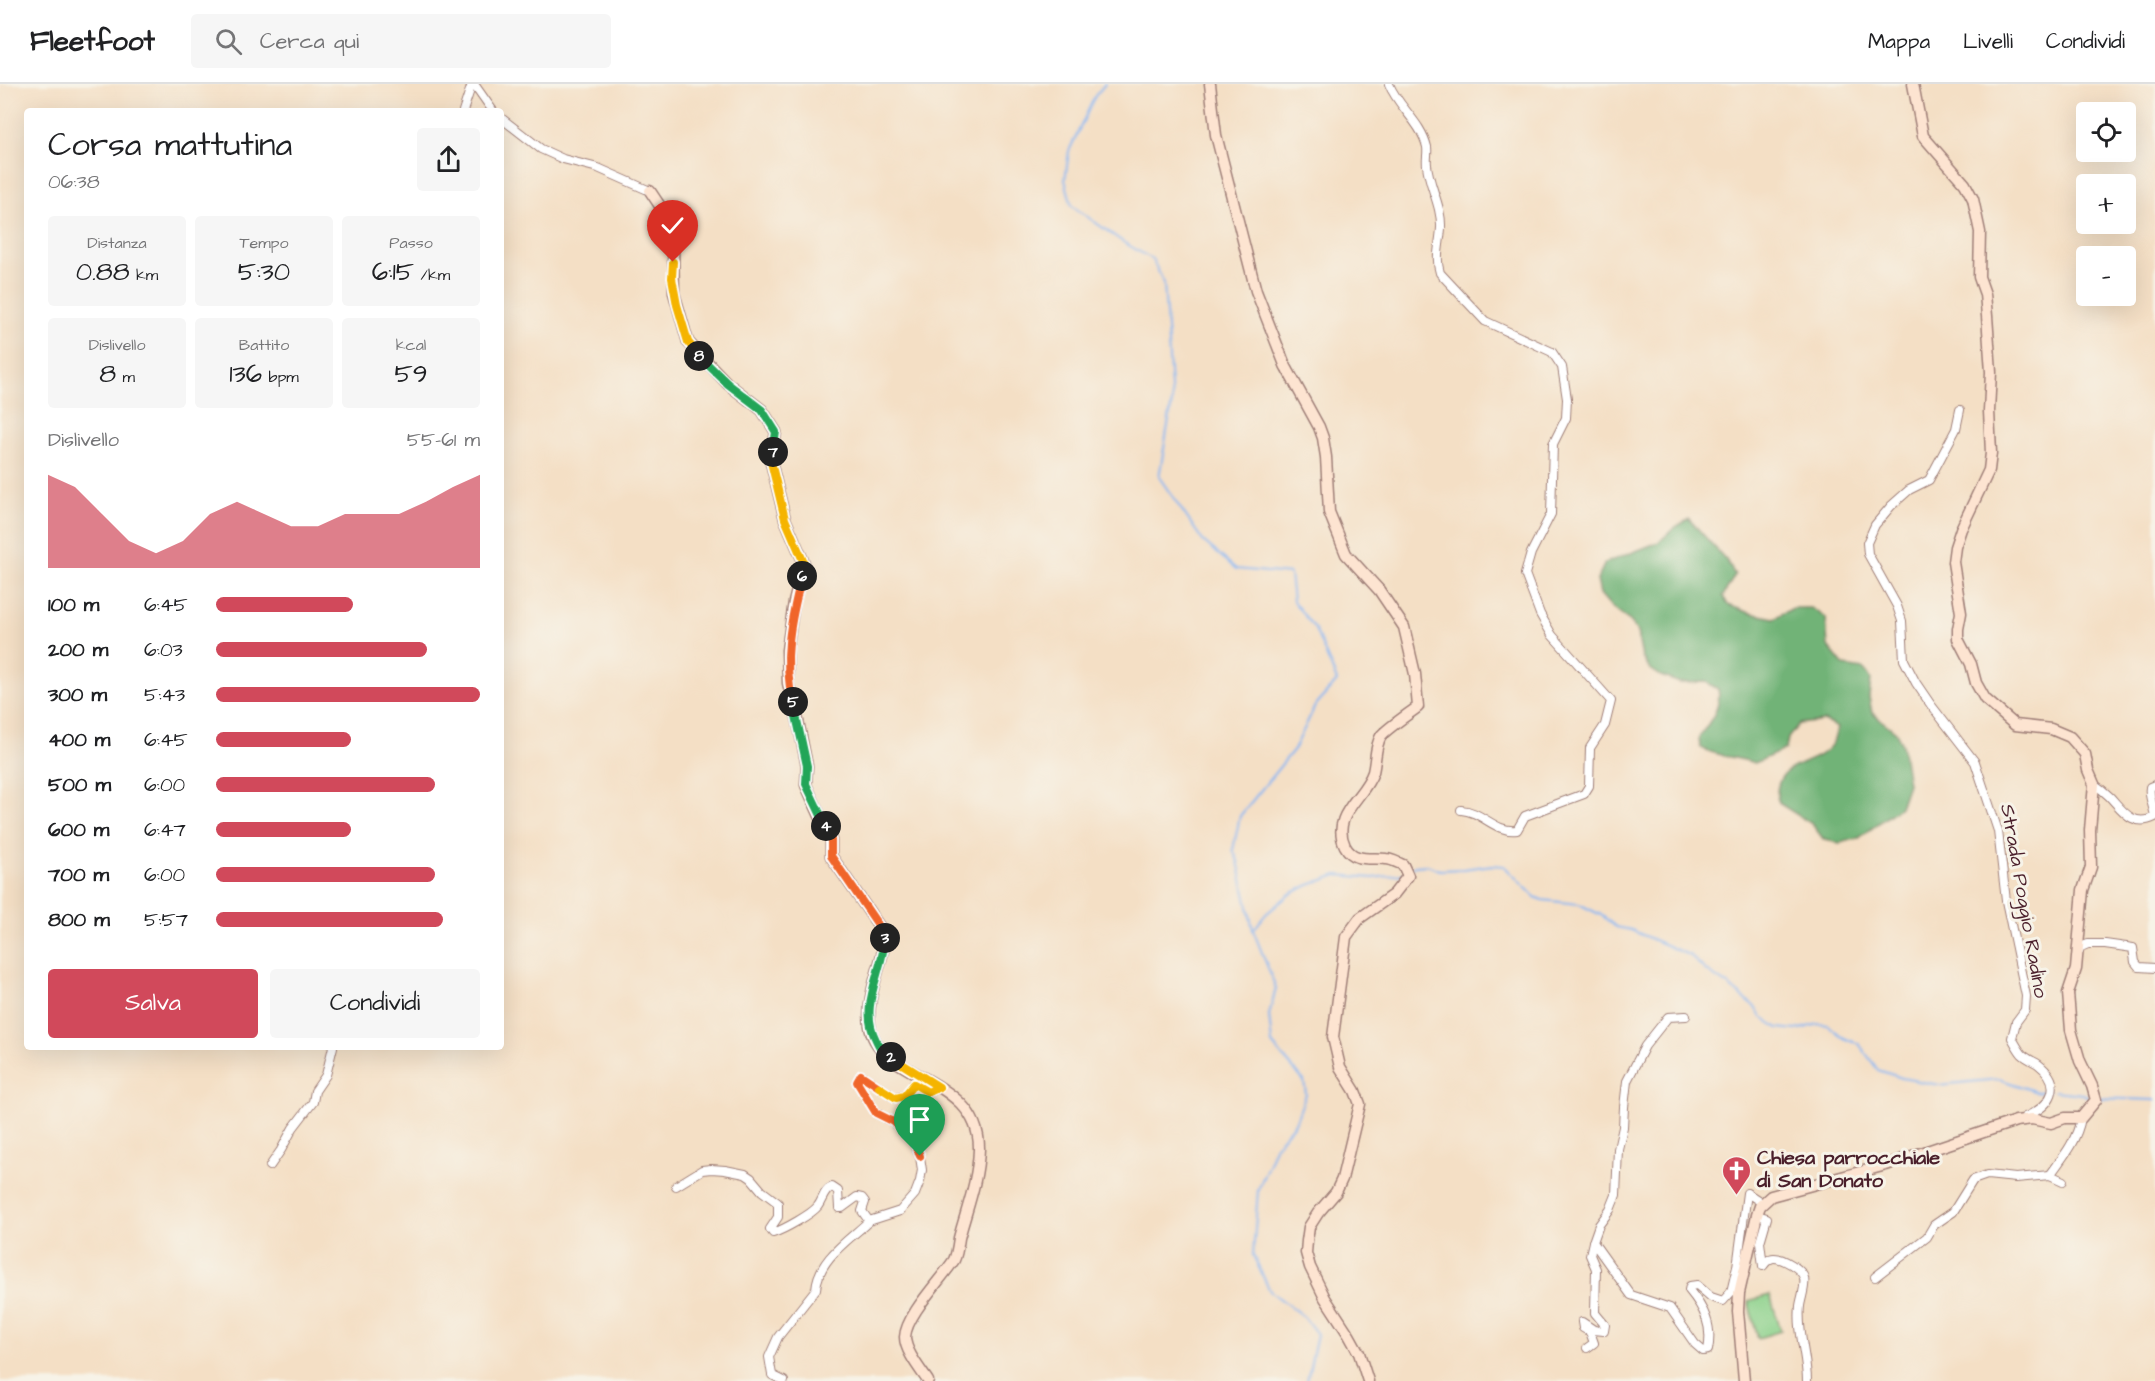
<!DOCTYPE html>
<html lang="it">
<head>
<meta charset="utf-8">
<style>
  body { margin:0; font-family:"Architects Daughter",sans-serif; background:#f6f6f6; color:#202124; height:100vh; display:flex; flex-direction:column; font-size:22px; white-space:nowrap }
  * { box-sizing:border-box; margin:0 }
  p { font-size:20px; color:#757577 }
  .icon { flex:none; width:33px; height:33px; fill:none; stroke:currentColor; stroke-width:2; stroke-linecap:round; stroke-linejoin:round }
  .map { position:relative; flex:1; overflow:hidden }
  .side { position:absolute; left:24px; top:24px; width:480px; height:942px; display:flex; flex-direction:column; background:#fff; border-radius:6px; box-shadow:0 6px 24px #0002 }
  .side>* { flex:none }
  .buttons { position:absolute; left:2076px; top:18px; display:grid; gap:12px }
  .buttons a { display:grid; place-items:center; width:60px; height:60px; border-radius:6px; background:#fff; box-shadow:0 6px 24px #0002; font-size:30px }
  .pin { position:absolute; display:grid; place-items:center; width:51px; height:51px; color:#fff; margin:-62px -26px; border-radius:50% 50% 50% 0; rotate:-45deg; box-shadow:0 0 6px #0007 }
  .pin .icon { rotate:45deg }
  .km { position:absolute; width:30px; height:30px; margin:-15px; border-radius:50%; background:#222; color:#fff; font-size:16px; line-height:30px; text-align:center }
  .round { display:grid; place-items:center; flex:none; width:63px; height:63px; border-radius:6px; background:#f6f6f6 }
  .overview { display:flex; align-items:center; justify-content:space-between; height:102px; padding:0 24px }
  h1 { font-size:33px; font-weight:600; line-height:45px }
  .figures { display:grid; grid-template-columns:repeat(3,1fr); gap:9px; height:102px; padding:6px 24px }
  .figures div { display:grid; align-content:center; border-radius:6px; background:#f6f6f6; text-align:center }
  .figures b { font-size:26px; font-weight:600 }
  .figures small { font-size:16px; font-weight:400 }
  .figures p { font-size:16px }
  .chart { height:168px; padding:12px 24px }
  .chart p { display:flex; justify-content:space-between }
  .chart svg { width:100%; height:108px; margin-top:6px; fill:#d1495b; opacity:.7 }
  .primary-button { display:flex; gap:12px; margin-top:auto; padding:12px 24px }
  .primary-button a { flex:1; height:69px; border-radius:6px; background:#d1495b; color:#fff; font-size:24px; font-weight:600; line-height:69px; text-align:center }
  .primary-button a+a { background:#f6f6f6; color:#202124 }
  ul { padding:0 24px; list-style:none; font-size:20px }
  li { display:grid; grid-template-columns:96px 72px 1fr; align-items:center; height:45px }
  li i { height:15px; border-radius:8px; background:#d1495b }
  header { display:flex; align-items:center; gap:36px; box-sizing:border-box; height:84px; padding:0 30px; background:#fff; border-bottom:2px solid #e0e0e0 }
  header strong { font-size:28px }
  nav { display:flex; gap:33px; margin-inline-start:auto; font-size:21px }
  .search { width:420px; height:54px; background:#f6f6f6; display:flex; align-items:center; gap:15px; box-sizing:border-box; padding:0 21px; border-radius:6px; color:#757577; font-size:22px }
  .map>svg:first-child { display:block }
  .green { fill:#8cd18b; stroke:#6b785b; stroke-width:1.5 }
  .forest { fill:#71b377; stroke:#5e6951; stroke-width:1.5 }
  .lines { fill:none; stroke-linecap:round; stroke-linejoin:round }
  .stream { stroke:#87b6f2; stroke-width:2 }
  .street-casing { stroke:#9f7f78; stroke-width:10 }
  .secondary-casing { stroke:#9f7f78; stroke-width:13 }
  .street { stroke:#fff; stroke-width:8 }
  .secondary { stroke:#fde4d1; stroke-width:10 }
  .split-1-casing { stroke:#fff; stroke-width:12 }
  .split-2-casing { stroke:#fff; stroke-width:12 }
  .split-3-casing { stroke:#fff; stroke-width:12 }
  .split-4-casing { stroke:#fff; stroke-width:12 }
  .split-5-casing { stroke:#fff; stroke-width:12 }
  .split-6-casing { stroke:#fff; stroke-width:12 }
  .split-7-casing { stroke:#fff; stroke-width:12 }
  .split-8-casing { stroke:#fff; stroke-width:12 }
  .split-9-casing { stroke:#fff; stroke-width:12 }
  .split-1 { stroke:#f0652b; stroke-width:8 }
  .split-2 { stroke:#f5b400; stroke-width:8 }
  .split-3 { stroke:#22a559; stroke-width:8 }
  .split-4 { stroke:#f0652b; stroke-width:8 }
  .split-5 { stroke:#22a559; stroke-width:8 }
  .split-6 { stroke:#f0652b; stroke-width:8 }
  .split-7 { stroke:#f5b400; stroke-width:8 }
  .split-8 { stroke:#22a559; stroke-width:8 }
  .split-9 { stroke:#f5b400; stroke-width:8 }
  .labels { text-anchor:middle; dominant-baseline:central; stroke-width:6; stroke-linejoin:round; paint-order:stroke }
  .street-label { font-size:20px; fill:#4a1f2b; stroke:#f7f3e8 }
  .poi-label { font-size:20px; font-weight:bold; fill:#4a1f2b; stroke:#f7f3e8; text-anchor:start }
</style>
</head>
<body>
<header>
<strong>Fleetfoot</strong>
<div class="search"><svg class="icon" aria-label="search" viewBox="0 0 24 24"><circle cx="10" cy="10" r="6"/><path d="M15 15l6 6"/></svg>Cerca qui</div>
<nav><a>Mappa</a><a>Livelli</a><a>Condividi</a></nav>
</header>
<div class="map">
<svg width="2155" height="1297" viewBox="0 0 2155 1297">
  <rect width="100%" height="100%" fill="#f7f3e8"/>
  <filter id="ink" filterUnits="userSpaceOnUse"><feTurbulence type="fractalNoise" baseFrequency=".0167" numOctaves="2"/><feDisplacementMap in="SourceGraphic" scale="12" xChannelSelector="R" yChannelSelector="G"/><feConvolveMatrix kernelMatrix="1 2 1 2 8 2 1 2 1" color-interpolation-filters="sRGB"/></filter>
  <filter id="wash" filterUnits="userSpaceOnUse"><feTurbulence type="fractalNoise" baseFrequency=".008" numOctaves="4" result="noise"/><feDisplacementMap in="SourceGraphic" scale="24" xChannelSelector="R" yChannelSelector="G"/><feGaussianBlur stdDeviation="1.35" result="paint"/><feColorMatrix in="noise" values="0 0 0 0 0 0 0 0 0 0 0 0 0 0 0 0 0 1.4 0 .05"/><feComposite in="paint" operator="in"/></filter>
  <g filter="url(#wash)">
    <rect width="100%" height="100%" fill="#f4dfc5"/>
    <polygon class="green" points="1770,1211 1781,1247 1758,1254 1748,1217"/>
    <path class="forest" d="M1689,435L1726,476L1735,491L1723,512L1728,521L1750,529L1774,534L1793,524H1811L1826,534L1828,562L1844,582L1863,585L1871,595L1869,613L1872,629L1896,648L1902,661L1908,700L1900,723L1859,754L1840,759L1824,756L1812,740L1780,720C1774,711 1778,696 1785,689C1799,677 1823,676 1833,658C1835,654 1836,648 1837,644L1824,637L1799,640L1788,654L1786,665L1755,679C1740,674 1710,671 1700,663L1699,653C1710,638 1722,623 1718,605L1706,598L1680,599L1661,592L1649,584L1642,573L1637,548L1631,538L1612,524L1600,510L1597,496L1605,479L1659,458L1674,444Z"/>
    <g class="lines">
      <g class="stream">
        <polyline points="1105,0 1095,12 1069,67 1065,96 1072,122 1123,158 1152,175 1164,199 1172,318 1159,393 1203,457 1236,485 1290,490 1293,517 1315,545 1337,597 1315,622 1295,664 1240,732 1233,766 1238,777 1253,846 1276,904 1269,931 1272,960 1304,997 1306,1010 1295,1039 1276,1061 1258,1106 1253,1171 1270,1207 1304,1233 1317,1250 1307,1297"/>
        <polyline points="1409,786 1415,782 1427,781 1440,786 1463,785 1492,781 1504,782 1535,813 1542,816 1579,820 1601,831 1616,843 1631,846 1691,872 1705,886 1729,902 1754,922 1761,933 1778,944 1796,946 1819,940 1828,941 1844,954 1859,960 1878,986 1902,994 1939,1001 1999,995 2037,1008 2048,1007"/>
        <polyline points="1254,845 1266,830 1290,810 1309,801 1337,791 1373,794 1404,790"/>
        <polyline points="2054,1007 2083,1010 2092,1014"/>
        <polyline points="2098,1014 2155,1016"/>
      </g>
    </g>
  </g>
  <g filter="url(#ink)">
    <g class="lines">
      <defs>
        <g id="street">
          <polyline points="474,0 493,27"/>
          <path d="M1389,0C1398,23 1421,38 1427,63C1428,69 1426,75 1427,81C1429,102 1442,122 1441,144C1440,160 1435,174 1440,189L1485,237L1552,268L1562,283L1567,315L1566,334L1553,360L1551,430L1531,469L1525,490L1540,530L1552,551L1611,617L1605,641L1590,664L1589,702L1584,710L1525,732L1517,746C1495,749 1482,727 1461,726"/>
          <polyline points="463,27 472,0"/>
          <polyline points="501,34 541,65 563,75 598,84 650,107"/>
          <path d="M1960,326L1956,345L1929,396L1909,406L1891,422L1875,441L1867,459L1868,470L1897,522L1902,537L1904,576L1916,599L1931,621L1975,678L1998,747L2006,817L2026,912L2025,926L2016,938L2012,954C2015,959 2018,965 2022,970C2026,974 2033,977 2038,980C2065,1001 2051,1022 2025,1033"/>
          <path d="M2094,700C2100,704 2105,708 2110,713C2123,727 2133,744 2155,733C2154,723 2148,712 2150,703L2155,701"/>
          <polyline points="2079,868 2081,863 2088,860 2105,860 2133,864 2135,878 2139,883 2155,884"/>
          <path d="M1686,932L1668,933L1645,962L1627,997L1624,1023L1623,1043L1618,1065L1616,1111L1610,1126L1599,1141L1593,1158L1631,1211L1670,1224L1695,1260L1703,1267L1708,1266C1713,1242 1704,1224 1689,1206L1690,1202L1697,1201L1711,1213L1723,1217L1731,1208L1737,1183"/>
          <polyline points="270,1082 281,1066 293,1044 313,1018 315,1007 326,991 333,963"/>
          <polyline points="2050,1091 2063,1097"/>
          <path d="M676,1102L702,1086L711,1085L725,1086L745,1090L751,1094L762,1107L778,1119V1133L770,1145L773,1149C783,1146 812,1130 818,1122C823,1115 824,1106 832,1103L838,1107L839,1124H842L857,1113L862,1114L865,1118L862,1127L869,1137L900,1127L915,1110L920,1097L922,1086L920,1073L913,1057L894,1038L876,1029L857,998L861,991L896,1014L904,1012L914,1000L929,1008L939,1003"/>
          <path d="M1757,1131L1767,1134L1760,1158L1763,1182C1766,1178 1769,1174 1774,1174C1783,1174 1802,1185 1804,1194C1806,1202 1801,1214 1800,1222C1797,1247 1807,1272 1807,1297"/>
          <polyline points="1740,1186 1737,1183 1747,1109 1758,1116"/>
          <path d="M1875,1193L1927,1153L1934,1141L1953,1128L1973,1096L1987,1091L2016,1094L2050,1091C2064,1072 2077,1056 2081,1034"/>
          <polyline points="1587,1264 1594,1259 1590,1248 1583,1244 1582,1238 1594,1246 1604,1247 1605,1241 1595,1229 1596,1185 1590,1171 1593,1158"/>
          <path d="M784,1297L772,1291L769,1273L778,1253L816,1205C818,1175 849,1156 869,1137"/>
        </g>
        <g id="secondary">
          <path d="M1210,0L1216,51L1256,207L1285,281L1319,343L1323,354L1326,373L1329,428L1346,470L1379,506L1404,543L1415,590L1418,623C1411,628 1385,646 1381,652C1375,662 1376,676 1373,688C1365,713 1330,731 1345,762C1354,779 1371,773 1386,775C1392,775 1398,779 1403,781L1408,792L1394,810L1360,834L1346,853L1333,953L1340,983L1355,1007L1360,1020L1342,1095L1336,1108L1318,1129L1309,1143L1307,1157L1306,1169L1310,1183L1325,1214L1349,1251L1359,1269L1368,1297"/>
          <path d="M650,107L662,125L673,158L674,209L688,258L728,300L762,326L776,348L771,378L785,435L804,479L794,518L787,566L788,599L798,637L807,682L806,701L831,756V772L885,851L884,862C879,888 866,915 870,942C877,995 980,992 979,1065C978,1097 967,1124 959,1154C958,1161 957,1170 954,1176C941,1196 906,1231 905,1253C905,1267 920,1285 928,1297"/>
          <polyline points="1744,1297 1738,1227 1739,1209 1757,1131 1760,1122 1771,1112 1886,1081 2016,1037 2032,1035 2051,1039 2065,1034 2081,1034 2096,1016 2092,1002 2080,977 2071,946 2068,909 2076,885 2083,806 2091,783 2090,746 2094,700 2088,686 2085,670 2070,653 2051,645 2015,641 1985,615 1976,599 1971,580 1958,555 1958,545 1961,529 1953,478 1955,463 1961,445 1989,386 1991,369 1989,327 1991,288 1987,232 1985,210 1979,193 1980,148 1973,115 1965,100 1923,52 1913,0"/>
        </g>
      </defs>
      <use href="#street" class="street-casing"/>
      <use href="#secondary" class="secondary-casing"/>
      <use href="#street" class="street"/>
      <use href="#secondary" class="secondary"/>
    </g>
  </g>
  <g class="lines" filter="url(#ink)">
    <defs>
      <polyline id="split-1" points="879,1003 861,991 857,998 876,1029 894,1038 914,1057 920,1072"/>
      <polyline id="split-2" points="879,1003 896,1014 904,1012 914,1000 928,1008 939,1003 891,973"/>
      <path id="split-3" d="M885,854C883,888 858,922 876,956C880,964 882,969 891,973"/>
      <polyline id="split-4" points="826,742 831,756 831,772 885,851 885,854"/>
      <polyline id="split-5" points="793,618 807,682 806,700 826,742"/>
      <path id="split-6" d="M793,618C782,576 791,534 802,492"/>
      <polyline id="split-7" points="773,368 771,378 785,435 804,479 802,492"/>
      <polyline id="split-8" points="699,272 728,300 762,326 776,348 773,368"/>
      <polyline id="split-9" points="673,178 672,194 677,221 688,258 699,272"/>
    </defs>
    <use href="#split-1" class="split-1-casing"/>
    <use href="#split-2" class="split-2-casing"/>
    <use href="#split-3" class="split-3-casing"/>
    <use href="#split-4" class="split-4-casing"/>
    <use href="#split-5" class="split-5-casing"/>
    <use href="#split-6" class="split-6-casing"/>
    <use href="#split-7" class="split-7-casing"/>
    <use href="#split-8" class="split-8-casing"/>
    <use href="#split-9" class="split-9-casing"/>
    <use href="#split-1" class="split-1"/>
    <use href="#split-2" class="split-2"/>
    <use href="#split-3" class="split-3"/>
    <use href="#split-4" class="split-4"/>
    <use href="#split-5" class="split-5"/>
    <use href="#split-6" class="split-6"/>
    <use href="#split-7" class="split-7"/>
    <use href="#split-8" class="split-8"/>
    <use href="#split-9" class="split-9"/>
  </g>
  <defs>
    <symbol id="church-pin" viewBox="-11 -11 22 30"><path d="M0 17L-7.5 6A9.5 9.5 0 1 1 7.5 6Z" fill="#d1495b" stroke="#f7f3e8"/><path d="M-1.2-6h2.4v3.5h3.3v2.4h-3.3V6h-2.4V-.1h-3.3v-2.4h3.3Z" fill="#fff"/></symbol>
  </defs>
  <g fill-rule="evenodd">
    <use href="#church-pin" x="1720" y="1070" width="33" height="45"/>
  </g>
  <g class="labels">
    <g class="street-label">
      <text transform="translate(2024 817) rotate(80)">Strada Poggio Radino</text>
    </g>
    <g class="poi-label">
      <text x="1757" y="1074">Chiesa parrocchiale<tspan x="1757" dy="23">di San Donato</tspan></text>
    </g>
  </g>
</svg>
<div class="buttons">
<a><svg class="icon" aria-label="locate" viewBox="0 0 24 24"><circle cx="12" cy="12" r="6"/><path d="M12 2v4M12 18v4M2 12h4M18 12h4"/></svg></a>
<a>+</a>
<a>−</a>
</div>
<div class="pin" style="left:920px;top:1072px;background:#1e9e55"><svg class="icon" aria-label="arrive" viewBox="0 0 24 24"><path d="M6 21V4h12l-3 4 3 4H6"/></svg></div>
<div class="pin" style="left:673px;top:178px;background:#d93025"><svg class="icon" aria-label="check" viewBox="0 0 24 24"><path d="M5 12l5 5 9-10"/></svg></div>
<b class="km" style="left:891px;top:973px">2</b>
<b class="km" style="left:885px;top:854px">3</b>
<b class="km" style="left:826px;top:742px">4</b>
<b class="km" style="left:793px;top:618px">5</b>
<b class="km" style="left:802px;top:492px">6</b>
<b class="km" style="left:773px;top:368px">7</b>
<b class="km" style="left:699px;top:272px">8</b>
<section class="side">
<div class="overview"><div><h1>Corsa mattutina</h1><p>06:38</p></div><a class="round"><svg class="icon" aria-label="share" viewBox="0 0 24 24"><path d="M12 15V3M7 8l5-5 5 5M5 13v7h14v-7"/></svg></a></div>
<div class="figures">
<div><p>Distanza</p><b>0.88<small> km</small></b></div>
<div><p>Tempo</p><b>5:30</b></div>
<div><p>Passo</p><b>6:15<small> /km</small></b></div>
</div>
<div class="figures">
<div><p>Dislivello</p><b>8<small> m</small></b></div>
<div><p>Battito</p><b>136<small> bpm</small></b></div>
<div><p>kcal</p><b>59</b></div>
</div>
<div class="chart"><p><span>Dislivello</span>55–61 m</p>
<svg viewBox="0 0 160 44" preserveAspectRatio="none"><path d="M0 44V6L10 11L20 22L30 33L40 38L50 33L60 22L70 17L80 22L90 27L100 27L110 22L120 22L130 22L140 17L150 11L160 6V44z"/></svg>
</div>
<ul>
<li><b>100 m</b>6:45<i style="width:52%"></i></li>
<li><b>200 m</b>6:03<i style="width:80%"></i></li>
<li><b>300 m</b>5:43<i style="width:100%"></i></li>
<li><b>400 m</b>6:45<i style="width:51%"></i></li>
<li><b>500 m</b>6:00<i style="width:83%"></i></li>
<li><b>600 m</b>6:47<i style="width:51%"></i></li>
<li><b>700 m</b>6:00<i style="width:83%"></i></li>
<li><b>800 m</b>5:57<i style="width:86%"></i></li>
</ul>
<div class="primary-button"><a>Salva</a><a>Condividi</a></div>
</section>
</div>
</body>
</html>
